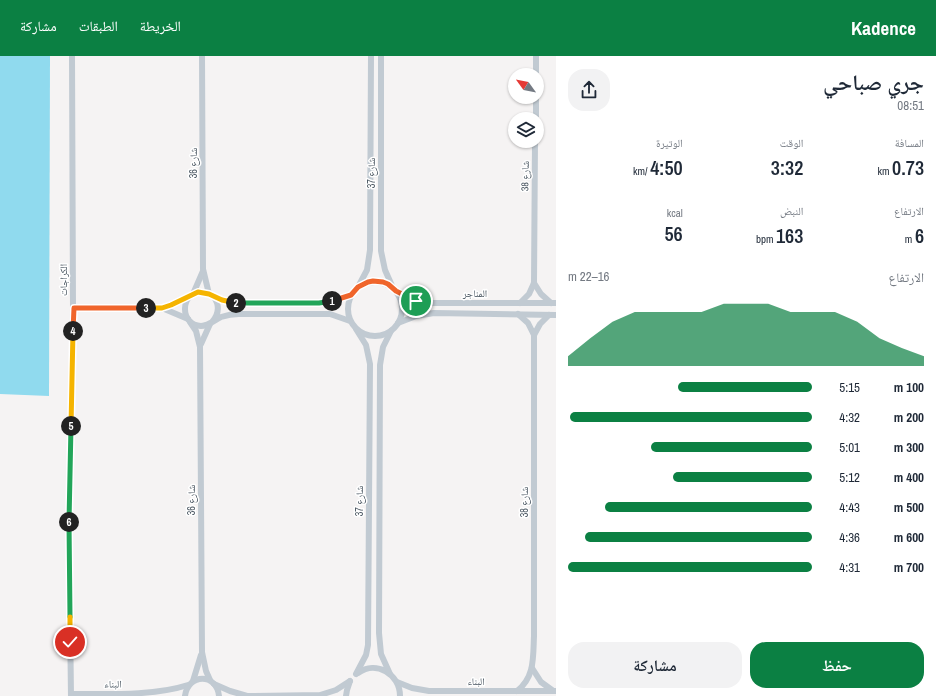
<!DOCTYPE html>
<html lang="ar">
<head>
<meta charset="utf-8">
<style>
  body { margin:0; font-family:"Archivo Narrow","Noto Naskh Arabic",sans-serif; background:#f2f2f3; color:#1f2937; direction:rtl; height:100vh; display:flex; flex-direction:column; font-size:15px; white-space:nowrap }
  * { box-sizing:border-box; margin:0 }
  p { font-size:13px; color:#747a83 }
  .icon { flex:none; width:22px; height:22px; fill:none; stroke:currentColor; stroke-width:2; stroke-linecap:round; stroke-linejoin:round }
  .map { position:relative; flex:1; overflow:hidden; direction:ltr }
  .drawer { display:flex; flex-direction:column; background:#fff; width:380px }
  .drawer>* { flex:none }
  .needle { width:26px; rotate:303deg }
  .buttons { position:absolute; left:508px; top:12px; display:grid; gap:8px }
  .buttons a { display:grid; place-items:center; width:36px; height:36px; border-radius:50%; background:#fff; box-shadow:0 1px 3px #0004; font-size:20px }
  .pin { position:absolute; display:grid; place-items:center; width:34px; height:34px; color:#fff; margin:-17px; border:2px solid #fff; border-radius:50%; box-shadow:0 1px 4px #0007 }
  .km { position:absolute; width:20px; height:20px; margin:-10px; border-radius:50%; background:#222; color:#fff; font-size:11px; line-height:20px; text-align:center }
  .round { display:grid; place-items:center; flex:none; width:42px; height:42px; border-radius:16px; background:#f2f2f3 }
  .headline { display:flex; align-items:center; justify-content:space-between; height:68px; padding:0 12px }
  h1 { font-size:22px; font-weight:600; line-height:30px }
  .figures { display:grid; grid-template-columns:repeat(3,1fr); gap:6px; height:68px; padding:4px 12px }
  .figures div { display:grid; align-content:center }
  .figures b { font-size:20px; font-weight:600 }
  .figures small { font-size:11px; font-weight:400 }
  .figures p { font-size:11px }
  .chart { height:112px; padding:8px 12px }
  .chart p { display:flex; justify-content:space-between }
  .chart svg { width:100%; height:72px; margin-top:4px; fill:#0b8043; opacity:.7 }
  .cta { display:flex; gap:8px; margin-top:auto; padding:8px 12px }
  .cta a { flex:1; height:46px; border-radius:16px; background:#0b8043; color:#fff; font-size:16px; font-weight:600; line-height:46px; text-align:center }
  .cta a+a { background:#f2f2f3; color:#1f2937 }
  ul { padding:0 12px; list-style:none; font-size:13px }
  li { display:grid; grid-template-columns:64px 48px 1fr; align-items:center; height:30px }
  li i { height:10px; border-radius:5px; background:#0b8043 }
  header { display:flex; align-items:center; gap:24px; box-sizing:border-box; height:56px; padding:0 20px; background:#0b8043; color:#fff }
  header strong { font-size:19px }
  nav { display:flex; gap:22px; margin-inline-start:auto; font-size:14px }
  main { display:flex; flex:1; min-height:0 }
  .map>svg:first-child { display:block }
  .water { fill:#90daee }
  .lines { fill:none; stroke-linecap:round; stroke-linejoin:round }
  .minor { stroke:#c1cad2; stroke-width:6 }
  .split-1-casing { stroke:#fff; stroke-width:8 }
  .split-2-casing { stroke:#fff; stroke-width:8 }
  .split-3-casing { stroke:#fff; stroke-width:8 }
  .split-4-casing { stroke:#fff; stroke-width:8 }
  .split-5-casing { stroke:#fff; stroke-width:8 }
  .split-6-casing { stroke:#fff; stroke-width:8 }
  .split-7-casing { stroke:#fff; stroke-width:8 }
  .split-8-casing { stroke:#fff; stroke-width:8 }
  .split-1 { stroke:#f0652b; stroke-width:5 }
  .split-2 { stroke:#22a559; stroke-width:5 }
  .split-3 { stroke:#f5b400; stroke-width:5 }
  .split-4 { stroke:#f0652b; stroke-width:5 }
  .split-5 { stroke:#f5b400; stroke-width:5 }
  .split-6 { stroke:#22a559; stroke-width:5 }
  .split-7 { stroke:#22a559; stroke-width:5 }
  .split-8 { stroke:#f5b400; stroke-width:5 }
  .labels { text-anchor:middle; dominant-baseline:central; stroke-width:3; stroke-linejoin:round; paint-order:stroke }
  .street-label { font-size:10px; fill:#4a5661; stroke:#fff }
</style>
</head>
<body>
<header>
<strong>Kadence</strong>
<nav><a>الخريطة</a><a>الطبقات</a><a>مشاركة</a></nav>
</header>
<main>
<section class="drawer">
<div class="headline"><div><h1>جري صباحي</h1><p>08:51</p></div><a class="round"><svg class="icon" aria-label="share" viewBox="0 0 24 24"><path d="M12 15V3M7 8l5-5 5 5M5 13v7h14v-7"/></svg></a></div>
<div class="figures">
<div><p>المسافة</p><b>0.73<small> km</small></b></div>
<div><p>الوقت</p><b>3:32</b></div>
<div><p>الوتيرة</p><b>4:50<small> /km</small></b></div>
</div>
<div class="figures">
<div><p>الارتفاع</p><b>6<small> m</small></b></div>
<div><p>النبض</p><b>163<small> bpm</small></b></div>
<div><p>kcal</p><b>56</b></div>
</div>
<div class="chart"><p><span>الارتفاع</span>16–22 m</p>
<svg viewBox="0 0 160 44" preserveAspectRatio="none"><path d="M0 44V38L10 27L20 17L30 11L40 11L50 11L60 11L70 6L80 6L90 6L100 11L110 11L120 11L130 17L140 27L150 33L160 38V44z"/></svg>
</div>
<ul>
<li><b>100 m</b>5:15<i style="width:55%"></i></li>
<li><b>200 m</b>4:32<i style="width:99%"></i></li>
<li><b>300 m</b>5:01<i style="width:66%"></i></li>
<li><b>400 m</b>5:12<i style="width:57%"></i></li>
<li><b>500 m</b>4:43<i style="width:85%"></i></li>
<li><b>600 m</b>4:36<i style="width:93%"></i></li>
<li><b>700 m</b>4:31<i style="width:100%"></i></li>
</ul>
<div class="cta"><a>حفظ</a><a>مشاركة</a></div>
</section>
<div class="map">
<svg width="556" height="640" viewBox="0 0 556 640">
  <rect width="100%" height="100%" fill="#f5f3f3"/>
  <polygon class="water" points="0,0 50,0 49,340 0,338"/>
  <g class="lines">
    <g class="minor">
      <polyline points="202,0 203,213 209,238"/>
      <polyline points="381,0 381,195 385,214 393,232"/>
      <polyline points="536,19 536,0"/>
      <polyline points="536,63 536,41"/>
      <circle cx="375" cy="253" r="27"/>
      <polyline points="534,227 541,238 551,247"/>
      <polyline points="358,231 367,214 370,194 371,0"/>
      <polyline points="398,236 416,245 426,247 556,247"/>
      <polyline points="193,238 203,215"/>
      <polyline points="214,241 230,246 319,247 341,243 351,239"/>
      <polyline points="520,247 529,238 534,227 535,85"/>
      <polyline points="73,252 162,252 171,249 188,242"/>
      <polyline points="162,252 188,263"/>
      <polyline points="518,258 528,267 534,279"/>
      <polyline points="190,266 196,275 200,291 202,596 206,615 210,624"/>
      <path d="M212,266C222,255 219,237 202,236C180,235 179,269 201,270C209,270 214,264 221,261C227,259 233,258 239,258H330L350,265"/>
      <polyline points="398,267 416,260 434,257 556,259"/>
      <polyline points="201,288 210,268"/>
      <polyline points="532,612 541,626 552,634"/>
      <path d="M358,617C376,604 400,618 400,640"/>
      <polyline points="356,618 366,599 368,589 370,308 366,289 356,273"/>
      <polyline points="390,618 381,598 379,577 380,309 383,291 391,275"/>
      <polyline points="193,625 201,599"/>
      <polyline points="397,626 412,632 429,635 556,635"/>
      <polyline points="214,628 230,635 247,640 320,639 336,634 350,625"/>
      <path d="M517,635C535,621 533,601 534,580V279L540,268L549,259"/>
      <path d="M71,638C108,638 154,640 188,629"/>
      <polyline points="71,640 69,480 73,252 72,0"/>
      <path d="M185,640C188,617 217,617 219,640"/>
      <polyline points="346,640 347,634 350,625"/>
    </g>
  </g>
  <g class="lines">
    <defs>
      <polyline id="split-1" points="332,245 351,239 358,231 368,226 373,225 383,226 388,228 396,235 416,245"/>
      <polyline id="split-2" points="236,247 319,247 332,245"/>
      <polyline id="split-3" points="146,252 162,252 171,249 198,236 209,238 222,244 236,247"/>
      <polyline id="split-4" points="73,275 74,252 146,252"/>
      <polyline id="split-5" points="71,370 73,275"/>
      <polyline id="split-6" points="69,466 71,370"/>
      <polyline id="split-7" points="69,466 70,561"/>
      <polyline id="split-8" points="70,561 70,586"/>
    </defs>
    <use href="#split-1" class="split-1-casing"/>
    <use href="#split-2" class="split-2-casing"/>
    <use href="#split-3" class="split-3-casing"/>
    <use href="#split-4" class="split-4-casing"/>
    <use href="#split-5" class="split-5-casing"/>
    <use href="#split-6" class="split-6-casing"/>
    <use href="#split-7" class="split-7-casing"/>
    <use href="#split-8" class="split-8-casing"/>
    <use href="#split-1" class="split-1"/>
    <use href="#split-2" class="split-2"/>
    <use href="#split-3" class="split-3"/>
    <use href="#split-4" class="split-4"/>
    <use href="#split-5" class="split-5"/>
    <use href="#split-6" class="split-6"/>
    <use href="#split-7" class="split-7"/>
    <use href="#split-8" class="split-8"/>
  </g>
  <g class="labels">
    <g class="street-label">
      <text transform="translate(193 107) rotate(-90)">شارع 36</text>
      <text transform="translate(371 117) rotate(-90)">شارع 37</text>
      <text transform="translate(525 120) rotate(-89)">شارع 38</text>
      <text transform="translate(63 224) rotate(-90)">الكراجات</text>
      <text x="475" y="237">المناجر</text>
      <text transform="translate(191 444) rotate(-90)">شارع 36</text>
      <text transform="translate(359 445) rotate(-90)">شارع 37</text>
      <text transform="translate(524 446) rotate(-90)">شارع 38</text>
      <text x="476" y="625">البناء</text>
      <text transform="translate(113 628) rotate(1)">البناء</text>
    </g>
  </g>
</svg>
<div class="buttons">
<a><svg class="needle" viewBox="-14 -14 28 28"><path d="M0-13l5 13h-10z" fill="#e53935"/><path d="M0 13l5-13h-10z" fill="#747a83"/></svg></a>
<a><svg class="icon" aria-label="layers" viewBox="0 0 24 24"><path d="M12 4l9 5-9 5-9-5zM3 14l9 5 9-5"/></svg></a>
</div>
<div class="pin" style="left:416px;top:245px;background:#1e9e55"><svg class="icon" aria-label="arrive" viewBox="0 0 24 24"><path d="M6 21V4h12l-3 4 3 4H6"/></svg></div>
<div class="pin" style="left:70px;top:586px;background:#d93025"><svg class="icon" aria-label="check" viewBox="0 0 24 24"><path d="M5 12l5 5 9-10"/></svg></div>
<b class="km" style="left:332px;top:245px">1</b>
<b class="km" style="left:236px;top:247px">2</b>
<b class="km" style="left:146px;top:252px">3</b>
<b class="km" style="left:73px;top:275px">4</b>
<b class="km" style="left:71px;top:370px">5</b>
<b class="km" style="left:69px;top:466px">6</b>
</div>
</main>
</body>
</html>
